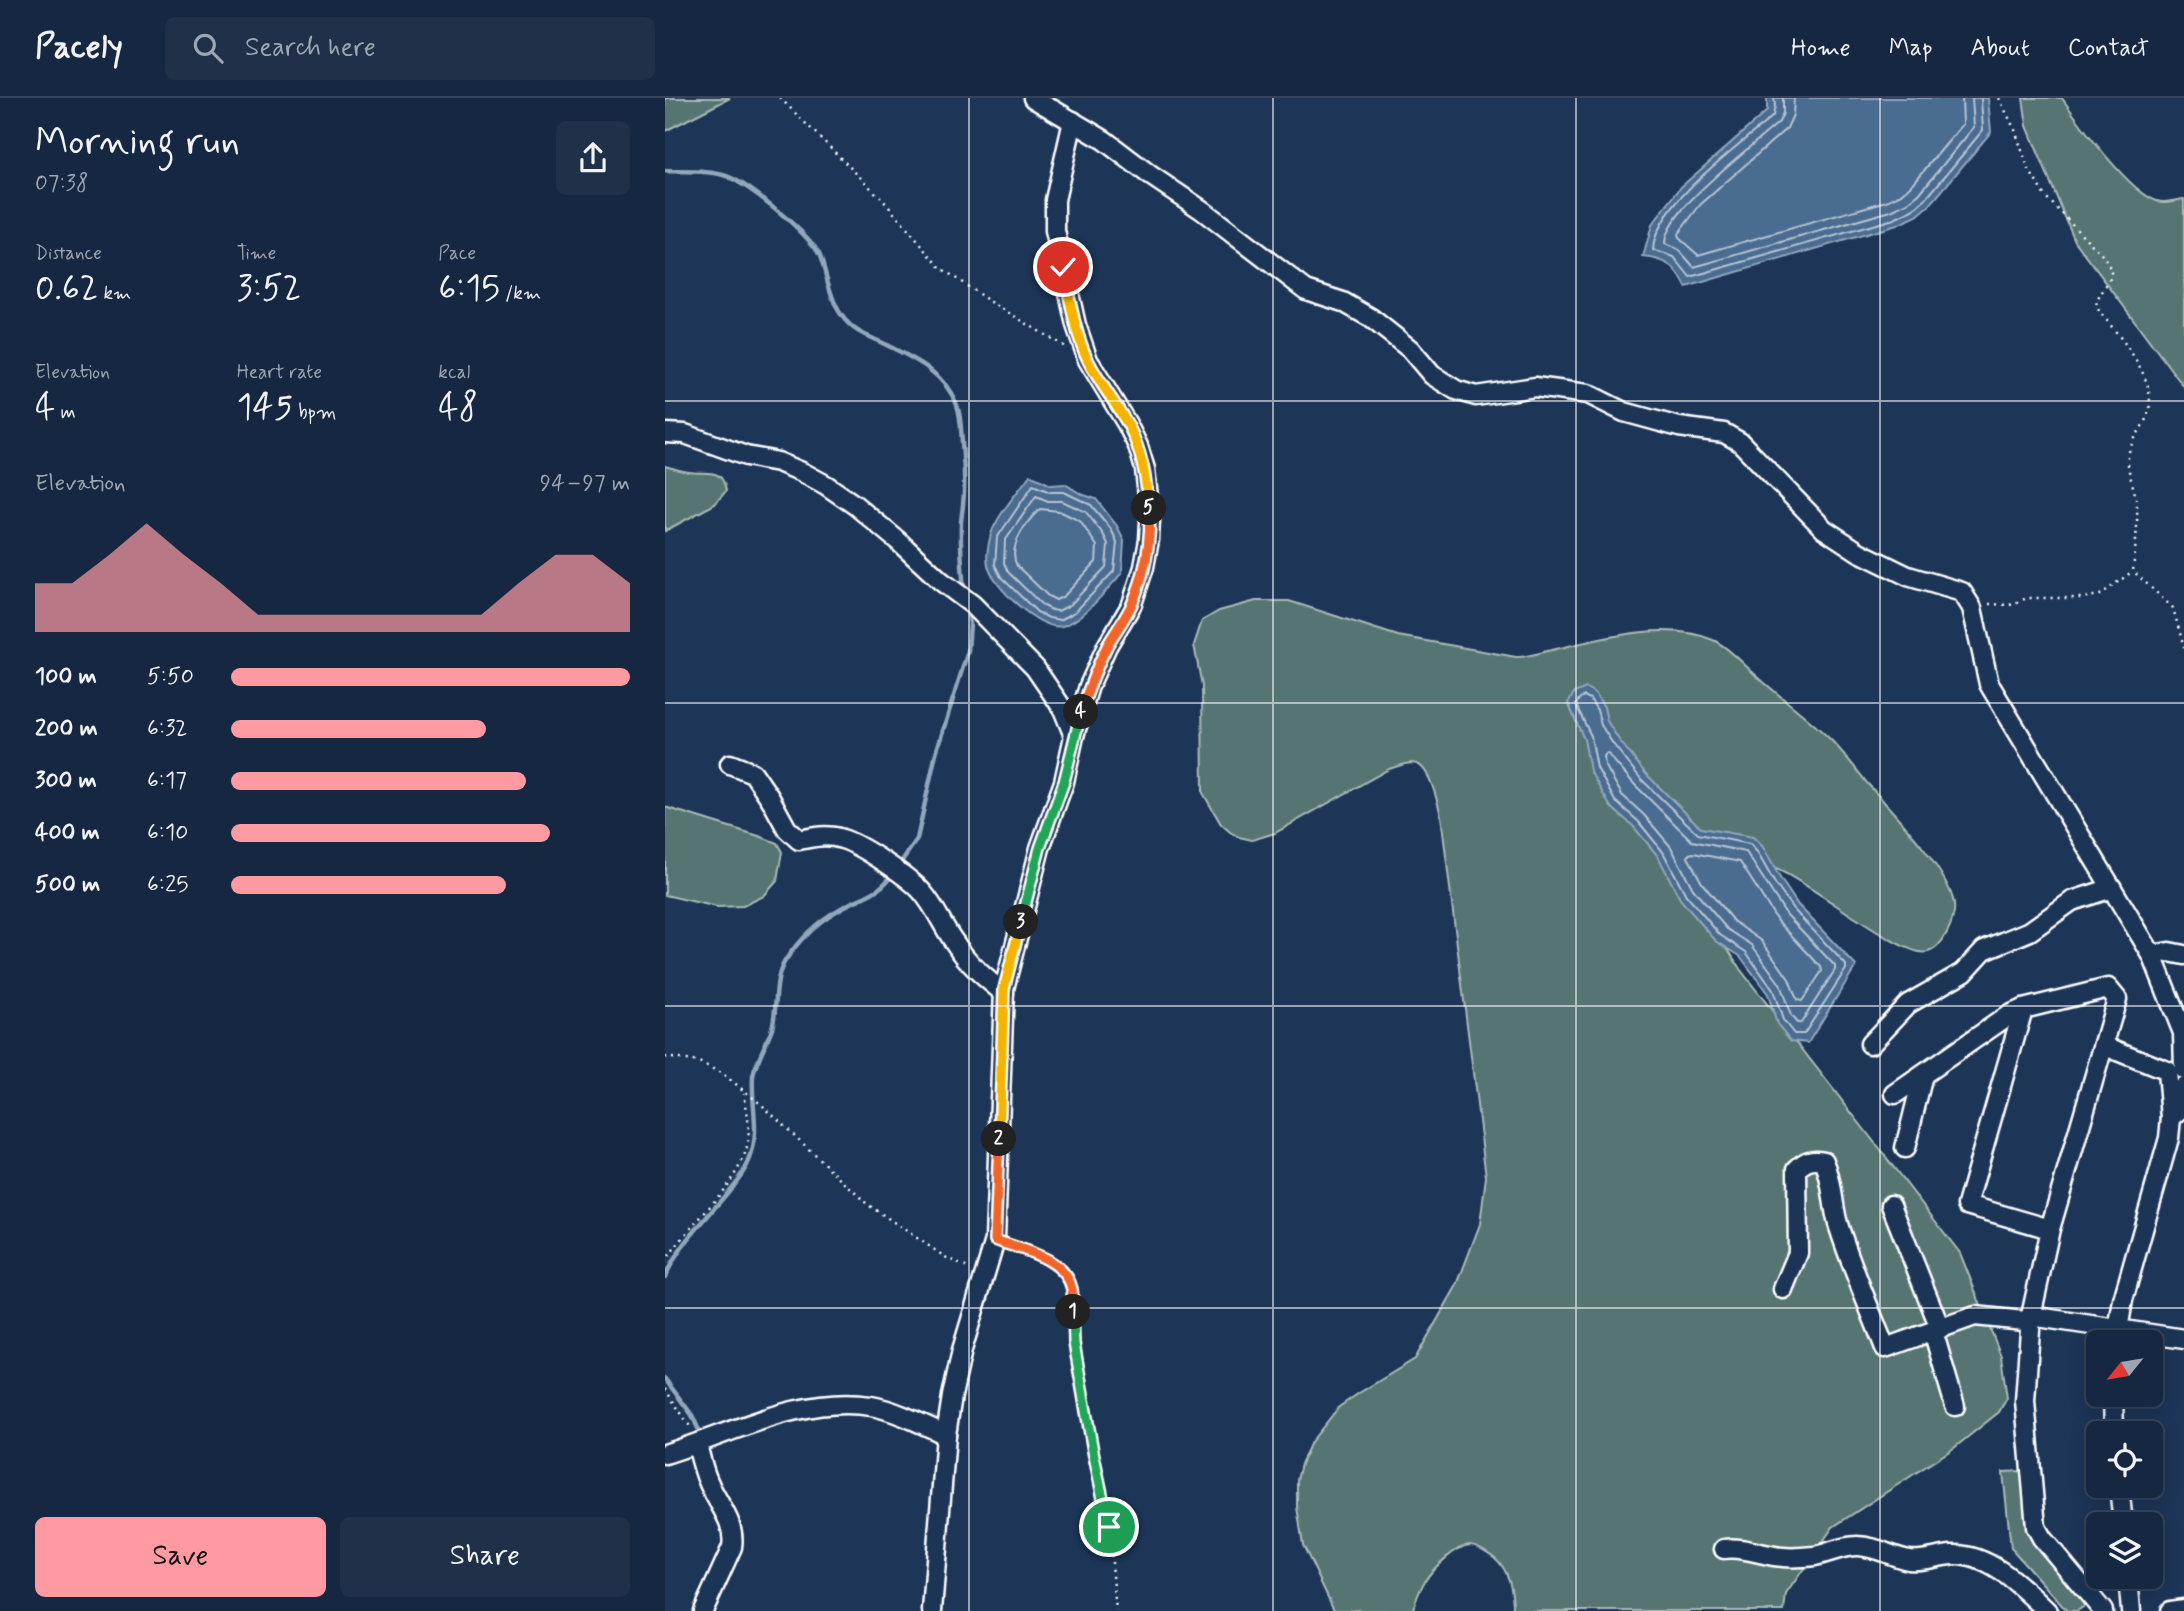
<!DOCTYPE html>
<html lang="en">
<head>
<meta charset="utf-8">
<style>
  body { margin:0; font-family:Mynerve,sans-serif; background:#1f3048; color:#f1f3f6; height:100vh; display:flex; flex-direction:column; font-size:26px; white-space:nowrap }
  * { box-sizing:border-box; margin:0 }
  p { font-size:23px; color:#9ea6b1 }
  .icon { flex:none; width:38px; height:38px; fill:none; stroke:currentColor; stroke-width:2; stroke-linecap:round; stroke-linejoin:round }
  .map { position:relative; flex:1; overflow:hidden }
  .side { display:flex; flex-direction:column; background:#162841; width:665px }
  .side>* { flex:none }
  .needle { width:46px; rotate:240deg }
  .controls { position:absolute; left:1421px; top:1232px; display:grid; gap:14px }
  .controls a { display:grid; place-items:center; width:77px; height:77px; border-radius:10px; background:#162841; box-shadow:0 4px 18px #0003,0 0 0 2px #35445a; font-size:35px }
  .pin { position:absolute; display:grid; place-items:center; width:60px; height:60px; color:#fff; margin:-30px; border:4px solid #fff; border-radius:50%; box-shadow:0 2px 7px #0007 }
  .km { position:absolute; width:35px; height:35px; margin:-18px; border-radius:50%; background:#222; color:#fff; font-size:19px; line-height:35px; text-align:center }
  .round { display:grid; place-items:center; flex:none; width:74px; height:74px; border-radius:10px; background:#1f3048 }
  .summary { display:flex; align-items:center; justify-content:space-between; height:119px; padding:0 35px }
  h1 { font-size:38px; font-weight:600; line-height:52px }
  .stats { display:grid; grid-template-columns:repeat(3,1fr); gap:10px; height:119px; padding:7px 35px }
  .stats div { display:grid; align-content:center }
  .stats b { font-size:35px; font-weight:600 }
  .stats small { font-size:19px; font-weight:400 }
  .stats p { font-size:19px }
  .chart { height:196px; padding:14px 35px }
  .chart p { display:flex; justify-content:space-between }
  .chart svg { width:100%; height:126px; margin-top:7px; fill:#ff9aa2; opacity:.7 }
  .button { display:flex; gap:14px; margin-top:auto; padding:14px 35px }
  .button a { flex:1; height:80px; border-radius:10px; background:#ff9aa2; color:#111; font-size:28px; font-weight:600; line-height:80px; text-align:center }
  .button a+a { background:#1f3048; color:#f1f3f6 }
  ul { padding:0 35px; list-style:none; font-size:23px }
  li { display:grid; grid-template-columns:112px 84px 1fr; align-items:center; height:52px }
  li i { height:18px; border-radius:9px; background:#ff9aa2 }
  header { display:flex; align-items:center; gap:42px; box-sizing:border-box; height:98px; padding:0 35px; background:#162841; border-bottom:2px solid #35445a }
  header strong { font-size:33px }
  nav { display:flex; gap:38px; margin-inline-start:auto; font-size:24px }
  .search { width:490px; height:63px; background:#1f3048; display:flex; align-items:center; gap:18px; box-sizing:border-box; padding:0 24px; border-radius:10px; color:#9ea6b1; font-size:26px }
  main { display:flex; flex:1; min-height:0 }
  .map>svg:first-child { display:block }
  .green { fill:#577472; stroke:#abbab8; stroke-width:2 }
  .water { fill:#4a6c90; stroke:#92a7bc; stroke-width:2 }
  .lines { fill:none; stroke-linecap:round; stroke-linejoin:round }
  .shore { stroke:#b7c4d3; stroke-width:2 }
  .stream { stroke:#92a7bc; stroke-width:4.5 }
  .minor-casing { stroke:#fff; stroke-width:23 }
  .path { stroke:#fff; stroke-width:2.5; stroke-dasharray:2 5; stroke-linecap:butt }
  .minor { stroke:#1d3557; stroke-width:18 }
  .split-1-casing { stroke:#fff; stroke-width:14 }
  .split-2-casing { stroke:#fff; stroke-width:14 }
  .split-3-casing { stroke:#fff; stroke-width:14 }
  .split-4-casing { stroke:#fff; stroke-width:14 }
  .split-5-casing { stroke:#fff; stroke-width:14 }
  .split-6-casing { stroke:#fff; stroke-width:14 }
  .split-1 { stroke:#22a559; stroke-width:9 }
  .split-2 { stroke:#f0652b; stroke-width:9 }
  .split-3 { stroke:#f5b400; stroke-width:9 }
  .split-4 { stroke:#22a559; stroke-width:9 }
  .split-5 { stroke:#f0652b; stroke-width:9 }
  .split-6 { stroke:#f5b400; stroke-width:9 }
  .grid { fill:none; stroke:#fff; stroke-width:2; stroke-opacity:0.55 }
</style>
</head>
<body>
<header>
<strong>Pacely</strong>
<div class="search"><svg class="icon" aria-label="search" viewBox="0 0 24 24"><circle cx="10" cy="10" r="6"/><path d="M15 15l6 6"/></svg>Search here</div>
<nav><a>Home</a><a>Map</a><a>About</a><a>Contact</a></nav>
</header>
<main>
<section class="side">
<div class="summary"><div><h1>Morning run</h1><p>07:38</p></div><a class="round"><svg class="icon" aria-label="share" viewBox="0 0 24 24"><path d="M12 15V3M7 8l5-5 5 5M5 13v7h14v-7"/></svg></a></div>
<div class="stats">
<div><p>Distance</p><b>0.62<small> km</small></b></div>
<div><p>Time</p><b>3:52</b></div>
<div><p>Pace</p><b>6:15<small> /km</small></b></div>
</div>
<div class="stats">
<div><p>Elevation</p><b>4<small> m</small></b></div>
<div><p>Heart rate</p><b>145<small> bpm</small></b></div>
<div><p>kcal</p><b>48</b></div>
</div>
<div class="chart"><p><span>Elevation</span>94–97 m</p>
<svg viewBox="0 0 160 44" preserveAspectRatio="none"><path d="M0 44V27L10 27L20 17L30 6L40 17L50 27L60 38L70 38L80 38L90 38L100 38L110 38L120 38L130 27L140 17L150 17L160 27V44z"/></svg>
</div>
<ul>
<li><b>100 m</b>5:50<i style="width:100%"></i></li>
<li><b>200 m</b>6:32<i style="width:64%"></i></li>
<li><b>300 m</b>6:17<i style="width:74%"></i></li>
<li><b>400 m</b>6:10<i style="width:80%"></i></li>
<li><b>500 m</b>6:25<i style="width:69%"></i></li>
</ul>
<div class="button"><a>Save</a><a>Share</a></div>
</section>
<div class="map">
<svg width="1519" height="1513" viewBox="0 0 1519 1513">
  <rect width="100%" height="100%" fill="#1d3557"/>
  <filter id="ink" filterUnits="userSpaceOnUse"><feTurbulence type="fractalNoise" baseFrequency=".0143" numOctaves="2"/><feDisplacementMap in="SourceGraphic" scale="14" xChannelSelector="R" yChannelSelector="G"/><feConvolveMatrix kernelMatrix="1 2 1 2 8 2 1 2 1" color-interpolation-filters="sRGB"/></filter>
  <g filter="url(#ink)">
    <g class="green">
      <polygon points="0,0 65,0 0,33"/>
      <path d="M1358,0H1397C1414,25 1465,95 1492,103C1501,106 1510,102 1519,101V289L1410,143L1362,28Z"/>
      <path d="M0,368C8,370 16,373 24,374C41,377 57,368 61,393L50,406L0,433Z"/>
      <path d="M591,503H624L733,538L851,559C862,559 871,556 882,553C931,542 999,521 1048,542C1063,548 1081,569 1093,579C1116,600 1143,619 1165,641C1179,655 1191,671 1203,686C1226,712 1284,773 1289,806C1291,820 1278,850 1263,854C1238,861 1142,782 1111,771L1101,772L1051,831L1075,871L1295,1155L1336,1258L1342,1300L1334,1314L1289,1350L1168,1429L1121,1496L1119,1513H848C848,1493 845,1473 829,1459C823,1455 813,1447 805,1447C791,1448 767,1471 760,1483C754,1492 751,1503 747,1513L669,1512L638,1447L632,1409V1382L636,1366L646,1344L674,1309L694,1295L750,1261L792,1187L815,1126L821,1079L776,718C773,705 765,670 752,666C743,663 732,669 724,671L610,735L587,742L574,739L565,734L556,726L538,695L537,588L529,547L537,523L554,513Z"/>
      <polygon points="0,709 97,739 112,745 117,754 112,783 99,798 78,808 52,809 0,797"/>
      <polygon points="1357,1373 1362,1434 1421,1507 1412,1513 1402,1513 1346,1450 1338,1374"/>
    </g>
    <g class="water">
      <path d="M1102,0H1323L1326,34L1265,107L1252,118L1232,127L1021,189C1011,168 1001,161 978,159L987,127L1016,89L1102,13Z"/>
      <path d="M365,377L386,387L400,386L416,396L431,401L452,428L459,442L457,475C442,491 418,523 397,528C376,534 326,487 323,467C321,459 323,448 325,440C329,421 353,394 365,377Z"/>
      <polygon points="921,590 930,595 939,609 942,623 954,642 981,676 1036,730 1088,739 1098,749 1115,780 1133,807 1191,868 1143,945 1126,943 1112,926 1103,896 1075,858 1051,843 1015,801 993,758 968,728 945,708 925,673 919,641 903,605 909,595"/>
    </g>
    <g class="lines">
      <g class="shore">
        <path d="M1109,0L1110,7L1108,18C1074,48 990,106 988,152L1009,159L1025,179L1229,121L1248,112L1260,102L1318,32L1316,0"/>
        <path d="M1118,0V15L1114,24C1089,47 999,113 1000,146L1014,152L1029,169L1226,113L1243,105L1254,96L1309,29L1307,0"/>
        <polyline points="1129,0 1128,17 1122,30 1035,107 1013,136 1014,140 1033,157 1222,103 1237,96 1246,88 1298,26 1297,0"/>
        <polygon points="368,387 385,394 399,394 426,407 446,431 452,444 449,473 410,514 395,522 384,520 372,514 336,479 330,467 332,440"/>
        <polygon points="371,398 383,403 397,403 421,414 438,436 443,446 441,469 405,507 393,513 387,512 377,507 343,474 339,465 340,443"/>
        <path d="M375,411L394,413L415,423L432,448L431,464L399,498L391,502L383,498L352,468C342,449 361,424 375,411Z"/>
        <polygon points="919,598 925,601 932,612 936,627 948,646 976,681 1033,736 1085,746 1092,754 1109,784 1128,811 1181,867 1181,871 1139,936 1129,936 1118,922 1108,892 1081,854 1055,837 1021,797 998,754 973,723 950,703 932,670 926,638 911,607 914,601"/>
        <polygon points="942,655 970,687 1027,743 1081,754 1121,816 1170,868 1170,872 1136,925 1132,925 1126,918 1115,886 1087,847 1062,831 1028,791 1006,749 979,717 957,697 940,667 939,658"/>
        <polygon points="1028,755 1075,764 1112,822 1156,869 1157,873 1137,903 1132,902 1124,881 1097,843 1068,823 1037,785 1023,759 1024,756"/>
      </g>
      <g class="stream">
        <path d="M0,73C19,74 40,72 58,77C80,82 147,138 155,158C163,180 166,210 184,226C191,234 202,238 211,242C243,258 278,271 292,307C296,318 296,332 297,344C298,360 300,376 299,392C299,403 297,413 296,424C295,447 297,470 299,493"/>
        <polyline points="234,767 252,741 271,655 303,553 305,525 301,509"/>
        <path d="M0,1179C14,1147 41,1121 63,1094C70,1085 80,1074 84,1063C96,1035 86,1007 88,979C88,970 103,942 107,930C113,909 108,882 120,863C133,843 152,824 173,812C195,798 214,798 229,774"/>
        <polyline points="0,1281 27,1317 37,1339"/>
      </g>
      <defs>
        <g id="minor">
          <polyline points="368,0 439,42 485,77 537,112 641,192 678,204 706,220 745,251 767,277 791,292 811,298 870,289 923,296 959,314 1014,329 1059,335 1075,344 1159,431 1194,454 1243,478 1297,494 1307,510 1324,586 1487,857 1518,935 1519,972"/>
          <polyline points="0,335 20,336 81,358 113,364 137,374 161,387 190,407 232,442 276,483 308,507 370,570 398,611 409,638"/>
          <path d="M65,666L88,675L105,700L122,731L134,742C148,739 162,736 177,741C195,746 246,780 258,795C271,810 278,829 290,845C303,866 320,880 339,895"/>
          <polyline points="1487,857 1504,854 1519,857"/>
          <polyline points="1205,946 1243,906 1299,874 1319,852 1365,833 1407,803 1447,790"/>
          <polyline points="1440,948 1502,973 1506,1020 1504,1040 1458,1202 1451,1244"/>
          <polyline points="1230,996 1344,917 1358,911"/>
          <polyline points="1506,1020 1516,1011 1519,989"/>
          <polyline points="1240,1050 1258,977"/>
          <polyline points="1226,1107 1275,1230"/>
          <polyline points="1385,1131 1302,1107 1358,911 1443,890 1452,901 1385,1131 1366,1218 1360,1303 1371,1429 1377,1440 1438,1513"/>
          <path d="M1118,1191L1133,1155L1132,1071C1140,1063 1147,1060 1159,1063C1168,1083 1167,1105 1173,1126C1186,1168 1204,1209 1220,1250L1310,1218L1359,1223L1366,1218L1519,1241"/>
          <polyline points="1268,1233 1290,1308"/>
          <polyline points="1448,1297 1449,1335"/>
          <path d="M32,1346C35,1358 38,1372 43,1383C52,1406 71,1423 67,1449L38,1513"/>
          <path d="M0,1356C66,1336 136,1297 206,1308C230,1312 259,1327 281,1337"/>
          <polyline points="1454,1388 1458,1426"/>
          <path d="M1059,1451C1079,1448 1098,1458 1118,1459C1127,1460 1140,1459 1150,1458C1164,1455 1177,1448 1192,1448C1211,1448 1226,1459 1244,1462C1258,1464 1272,1458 1287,1457C1324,1455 1357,1489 1382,1513"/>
          <polyline points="1463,1479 1466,1513"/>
          <polyline points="267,1513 281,1337 287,1298 297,1252 330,1142 339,891 375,750 399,684 409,638 424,588 442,548 467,506 479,469 484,442 485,423 483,399 480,371 473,348 462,326 423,262 411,227 390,133 390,102 408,23"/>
          <polyline points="1505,1513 1519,1511"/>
        </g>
      </defs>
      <use href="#minor" class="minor-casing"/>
      <g class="path">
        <polyline points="115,0 217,101 276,170 321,201 402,250"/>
        <path d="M1334,0L1350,32L1363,70L1379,97L1437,157L1446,171V179L1431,204L1434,213C1454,238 1494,281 1483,316C1478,331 1464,344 1463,360C1462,376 1471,392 1472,408C1473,429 1470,452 1468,473L1508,510L1519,550"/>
        <polyline points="1324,506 1345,507 1362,500 1416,500 1435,497 1468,473"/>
        <polyline points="0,959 34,964 58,976 97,1007 202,1106 280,1159 305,1171"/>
        <polyline points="344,1147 383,1162 395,1170 407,1190 409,1245 428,1353 444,1429 451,1513"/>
        <path d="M0,1164C21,1129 78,1083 83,1044C85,1027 82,1012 79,995"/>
        <polyline points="0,1291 26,1330"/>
      </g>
      <use href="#minor" class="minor"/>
    </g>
  </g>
  <g class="lines" filter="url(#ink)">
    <defs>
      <polyline id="split-1" points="408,1214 409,1245 428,1353 444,1429"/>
      <path id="split-2" d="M334,1041L330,1142C356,1152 400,1159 407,1191C408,1198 407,1207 408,1214"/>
      <polyline id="split-3" points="334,1041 339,891 356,824"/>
      <polyline id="split-4" points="356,824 375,750 399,684 416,614"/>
      <path id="split-5" d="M416,614C423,592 431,570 442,548C450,534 460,521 467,506C480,477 487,441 484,410"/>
      <path id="split-6" d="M398,169C405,199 409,234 423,262C434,285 451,305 463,327C477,353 481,380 484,410"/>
    </defs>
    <use href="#split-1" class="split-1-casing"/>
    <use href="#split-2" class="split-2-casing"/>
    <use href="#split-3" class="split-3-casing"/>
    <use href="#split-4" class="split-4-casing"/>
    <use href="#split-5" class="split-5-casing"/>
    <use href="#split-6" class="split-6-casing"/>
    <use href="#split-1" class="split-1"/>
    <use href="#split-2" class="split-2"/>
    <use href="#split-3" class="split-3"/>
    <use href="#split-4" class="split-4"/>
    <use href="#split-5" class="split-5"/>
    <use href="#split-6" class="split-6"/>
  </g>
  <path class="grid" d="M304,0V1513M608,0V1513M911,0V1513M1215,0V1513M0,303H1519M0,605H1519M0,908H1519M0,1210H1519"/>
</svg>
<div class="controls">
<a><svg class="needle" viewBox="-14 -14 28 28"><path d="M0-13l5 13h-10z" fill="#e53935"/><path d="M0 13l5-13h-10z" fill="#9ea6b1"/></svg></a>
<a><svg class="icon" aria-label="locate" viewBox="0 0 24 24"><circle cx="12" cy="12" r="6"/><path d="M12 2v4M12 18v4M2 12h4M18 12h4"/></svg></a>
<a><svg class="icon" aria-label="layers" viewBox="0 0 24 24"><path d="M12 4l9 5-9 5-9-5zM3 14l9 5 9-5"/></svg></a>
</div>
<div class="pin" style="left:444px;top:1429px;background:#1e9e55"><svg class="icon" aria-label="arrive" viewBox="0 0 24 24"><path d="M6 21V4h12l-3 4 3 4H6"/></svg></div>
<div class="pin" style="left:398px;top:169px;background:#d93025"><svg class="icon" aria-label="check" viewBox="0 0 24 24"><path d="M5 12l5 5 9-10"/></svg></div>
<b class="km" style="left:408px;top:1214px">1</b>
<b class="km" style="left:334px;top:1041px">2</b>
<b class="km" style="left:356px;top:824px">3</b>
<b class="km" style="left:416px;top:614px">4</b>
<b class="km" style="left:484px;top:410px">5</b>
</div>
</main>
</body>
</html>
